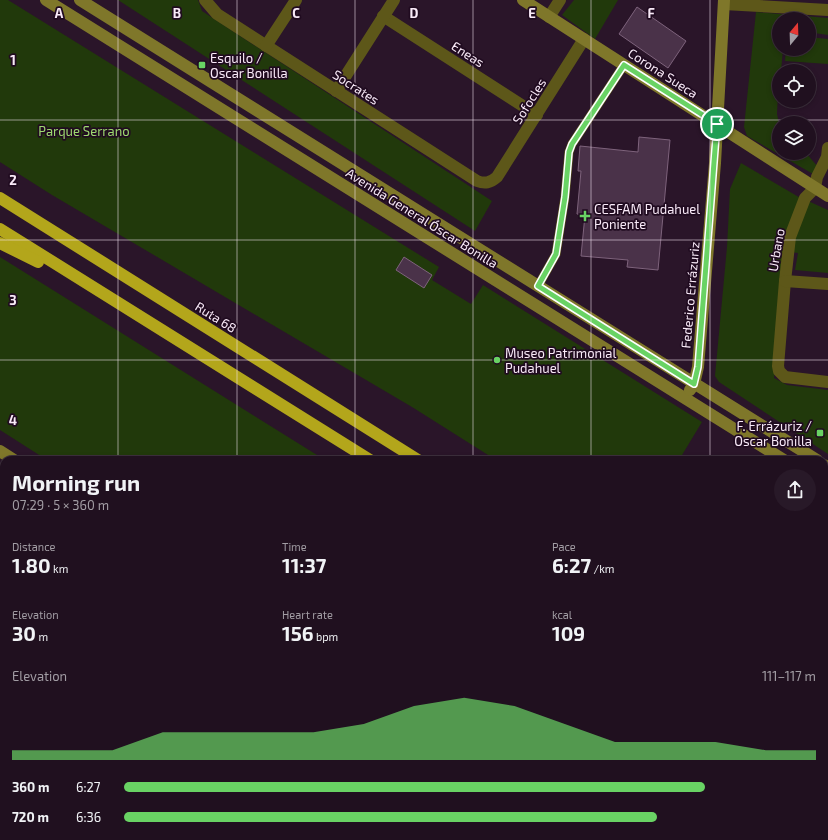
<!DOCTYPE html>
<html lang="en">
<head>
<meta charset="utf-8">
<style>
  body { margin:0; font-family:"Exo 2",sans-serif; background:#281928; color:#f1f3f6; height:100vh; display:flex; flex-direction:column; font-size:15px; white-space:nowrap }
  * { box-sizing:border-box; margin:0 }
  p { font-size:13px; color:#a29da4 }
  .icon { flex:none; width:22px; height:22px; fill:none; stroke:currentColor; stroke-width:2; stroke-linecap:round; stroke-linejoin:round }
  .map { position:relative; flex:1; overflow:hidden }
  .side { position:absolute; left:0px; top:456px; width:828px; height:384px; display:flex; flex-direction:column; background:#20101f; border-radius:12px 12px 0 0; box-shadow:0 2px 6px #0003,0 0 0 1px #3d303d }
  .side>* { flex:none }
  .needle { width:26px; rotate:19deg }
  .fabs { position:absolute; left:772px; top:12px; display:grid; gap:8px }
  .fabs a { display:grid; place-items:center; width:44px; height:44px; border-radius:50%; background:#20101f; box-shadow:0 2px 6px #0003,0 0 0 1px #3d303d; font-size:20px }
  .pin { position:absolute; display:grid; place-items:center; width:34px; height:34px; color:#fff; margin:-17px; border:2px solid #fff; border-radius:50%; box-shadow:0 1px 4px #0007 }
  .round { display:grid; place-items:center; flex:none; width:42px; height:42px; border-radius:21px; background:#281928 }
  .head { display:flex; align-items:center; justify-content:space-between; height:68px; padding:0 12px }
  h1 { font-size:22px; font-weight:700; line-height:30px }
  .figures { display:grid; grid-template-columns:repeat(3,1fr); gap:6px; height:68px; padding:4px 12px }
  .figures div { display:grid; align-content:center }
  .figures b { font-size:20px; font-weight:700 }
  .figures small { font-size:11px; font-weight:400 }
  .figures p { font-size:11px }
  .chart { height:112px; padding:8px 12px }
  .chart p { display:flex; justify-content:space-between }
  .chart svg { width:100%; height:72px; margin-top:4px; fill:#69d364; opacity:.7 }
  ul { padding:0 12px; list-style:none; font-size:13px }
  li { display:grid; grid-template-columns:64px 48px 1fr; align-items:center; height:30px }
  li i { height:10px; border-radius:5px; background:#69d364 }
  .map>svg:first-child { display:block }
  .green { fill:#21390b }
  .building { fill:#4a3249; stroke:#7e637c }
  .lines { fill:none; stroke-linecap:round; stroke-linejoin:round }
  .lane { stroke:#5d5719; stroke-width:9 }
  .street { stroke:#5d5719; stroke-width:12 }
  .secondary { stroke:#7f772a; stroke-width:12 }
  .highway { stroke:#b3a61b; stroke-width:12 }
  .route-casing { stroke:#fff; stroke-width:8 }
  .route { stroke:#69d364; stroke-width:5 }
  .grid { fill:none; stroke:#f9eaf8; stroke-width:1; stroke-opacity:0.55 }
  .poi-dot { fill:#69d364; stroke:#200b20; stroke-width:1.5 }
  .labels { text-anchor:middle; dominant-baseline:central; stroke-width:3.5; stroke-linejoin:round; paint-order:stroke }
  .street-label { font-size:13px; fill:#f9eaf8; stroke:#200b20 }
  .poi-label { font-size:13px; fill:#f9eaf8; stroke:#200b20; text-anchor:start }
  .park-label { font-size:13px; fill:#9eda70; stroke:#200b20 }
  .grid-label { font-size:13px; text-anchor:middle; font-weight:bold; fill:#f9eaf8; stroke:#200b20; stroke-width:3.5; stroke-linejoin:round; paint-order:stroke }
</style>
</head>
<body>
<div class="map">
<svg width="828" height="840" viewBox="0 0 828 840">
  <rect width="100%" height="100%" fill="#2a1529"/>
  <g class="green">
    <polygon points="0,0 8,0 439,267 432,280 471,304 483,285 702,422 679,460 496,460 412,407 52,195 0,162"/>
    <polygon points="118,0 198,0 202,11 492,201 475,231"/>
    <polygon points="574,0 618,0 595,39 562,15"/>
    <polygon points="756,12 828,18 828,35 814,33 815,29 809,29 809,19 779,19 778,41 779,49 783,49 781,71 779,71 777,114 779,123 779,153 806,153 818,167 813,174 747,136 744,127"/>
    <polygon points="809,37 828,39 828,64 785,61 786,49 809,49"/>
    <polygon points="741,163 797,196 828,210 828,273 795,270 798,253 783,251 774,378 787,385 828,390 828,454 719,382 715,376 727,247 730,189"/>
    <polygon points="0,257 325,460 47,460 0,430"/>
    <polygon points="824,772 828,775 828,840 656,840 649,836 824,836"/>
    <polygon points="98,836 229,836 235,840 97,840"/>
  </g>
  <g class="building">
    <polygon points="637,7 686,41 668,68 619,34"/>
    <polygon points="639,137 670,140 658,270 627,267 628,260 581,256 585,215 577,214 581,171 578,171 580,146 638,152"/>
    <polygon points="404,257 432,275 424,288 396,270"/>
  </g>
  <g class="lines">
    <polyline class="lane" points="538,286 556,254 565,197 569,152 572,144 624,65"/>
    <g class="street">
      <path d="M205,0L217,14L477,181C485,184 490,183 497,177L584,39"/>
      <polyline points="724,4 828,10"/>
      <polyline points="383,16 537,115"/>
      <polyline points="549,17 560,0"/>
      <polyline points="266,46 296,0"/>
      <polyline points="336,91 394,0"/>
      <polyline points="828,148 827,157 817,177 815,188 805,198 790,237 785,281 778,366 779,371 785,377 828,382"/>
      <polyline points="785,281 828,284"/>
      <polyline points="0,479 4,473"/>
      <polyline points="0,650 4,650"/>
      <polyline points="0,787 4,789"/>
      <polyline points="0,818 4,809"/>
      <polyline points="229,836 236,839"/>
      <polyline points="97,840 98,836"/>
    </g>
    <g class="secondary">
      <polyline points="46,0 784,460"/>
      <polyline points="80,0 817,460"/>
      <polyline points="523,0 828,196"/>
      <polyline points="690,390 694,384 698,367 715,163 724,0"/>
      <polyline points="0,451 14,460"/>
      <polyline points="824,465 828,467"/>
      <polyline points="824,485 828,488"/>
      <polyline points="617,836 623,840"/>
      <polyline points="347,840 349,836"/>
      <polyline points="371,840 372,836"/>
    </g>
    <g class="highway">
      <polyline points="0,198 418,460"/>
      <polyline points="0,229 370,460"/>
      <polyline points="0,243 38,262"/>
      <polyline points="824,713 828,716"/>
      <polyline points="824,744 828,747"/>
    </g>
  </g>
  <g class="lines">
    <defs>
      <polygon id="route" points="624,65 717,124 698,367 694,384 538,286 556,254 565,197 569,152 572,144"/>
    </defs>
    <use href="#route" class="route-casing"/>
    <use href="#route" class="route"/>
  </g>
  <path class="grid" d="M118,0V460M237,0V460M355,0V460M473,0V460M591,0V460M710,0V460M0,120H828M0,240H828M0,360H828M0,480H4M824,480H828M0,600H4M824,600H828M0,720H4M824,720H828M118,836V840M237,836V840M355,836V840M473,836V840M591,836V840M710,836V840"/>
  <g class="poi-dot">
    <rect x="198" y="61" width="8" height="8" rx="2"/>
    <path d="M583 210h4v4h4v4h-4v4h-4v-4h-4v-4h4z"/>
    <circle cx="497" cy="360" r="4"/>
    <rect x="816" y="429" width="8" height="8" rx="2"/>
  </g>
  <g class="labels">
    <g class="street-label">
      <text transform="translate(468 54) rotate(33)">Eneas</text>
      <text transform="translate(663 73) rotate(33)">Corona Sueca</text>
      <text transform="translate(356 87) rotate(33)">Socrates</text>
      <text transform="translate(529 101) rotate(-58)">Sofocles</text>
      <text transform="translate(422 218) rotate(32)">Avenida General Óscar Bonilla</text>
      <text transform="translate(776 250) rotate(-80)">Urbano</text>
      <text transform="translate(690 295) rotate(-85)">Federico Errázuriz</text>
      <text transform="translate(216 317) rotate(32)">Ruta 68</text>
    </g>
    <g class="poi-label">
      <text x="210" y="58">Esquilo /<tspan x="210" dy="15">Oscar Bonilla</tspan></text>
      <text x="594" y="209">CESFAM Pudahuel<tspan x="594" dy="15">Poniente</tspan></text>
      <text x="505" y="353">Museo Patrimonial<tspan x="505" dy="15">Pudahuel</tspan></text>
      <text x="812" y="426" text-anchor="end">F. Errázuriz /<tspan x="812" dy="15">Oscar Bonilla</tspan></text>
    </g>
    <g class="park-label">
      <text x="84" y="131">Parque Serrano</text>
    </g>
  </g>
  <g class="grid-label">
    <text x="59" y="18">A</text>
    <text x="177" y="18">B</text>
    <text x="296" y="18">C</text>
    <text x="414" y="18">D</text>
    <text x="532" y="18">E</text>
    <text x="651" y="18">F</text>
    <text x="13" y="65">1</text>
    <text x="13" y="185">2</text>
    <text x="13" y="305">3</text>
    <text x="13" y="425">4</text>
  </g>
</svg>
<div class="fabs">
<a><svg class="needle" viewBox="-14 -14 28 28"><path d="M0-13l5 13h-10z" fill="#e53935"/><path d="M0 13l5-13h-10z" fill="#a29da4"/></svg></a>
<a><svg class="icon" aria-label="locate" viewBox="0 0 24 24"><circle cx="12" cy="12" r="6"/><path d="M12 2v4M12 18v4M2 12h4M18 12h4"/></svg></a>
<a><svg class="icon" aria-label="layers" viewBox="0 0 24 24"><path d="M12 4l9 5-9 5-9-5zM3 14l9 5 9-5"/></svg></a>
</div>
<div class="pin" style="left:717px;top:124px;background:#1e9e55"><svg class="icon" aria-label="arrive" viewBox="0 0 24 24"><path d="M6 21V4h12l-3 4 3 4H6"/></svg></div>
<section class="side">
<div class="head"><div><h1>Morning run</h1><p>07:29 · 5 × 360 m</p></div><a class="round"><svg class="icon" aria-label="share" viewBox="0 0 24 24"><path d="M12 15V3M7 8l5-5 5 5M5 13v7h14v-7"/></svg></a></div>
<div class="figures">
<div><p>Distance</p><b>1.80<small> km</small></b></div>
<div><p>Time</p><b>11:37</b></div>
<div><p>Pace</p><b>6:27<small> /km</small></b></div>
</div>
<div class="figures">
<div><p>Elevation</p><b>30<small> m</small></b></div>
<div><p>Heart rate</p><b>156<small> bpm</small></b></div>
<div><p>kcal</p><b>109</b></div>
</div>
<div class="chart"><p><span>Elevation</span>111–117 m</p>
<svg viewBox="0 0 160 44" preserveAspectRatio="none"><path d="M0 44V38L10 38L20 38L30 27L40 27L50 27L60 27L70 22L80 11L90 6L100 11L110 22L120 33L130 33L140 33L150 38L160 38V44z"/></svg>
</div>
<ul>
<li><b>360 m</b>6:27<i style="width:84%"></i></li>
<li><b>720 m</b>6:36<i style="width:77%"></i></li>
</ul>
</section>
</div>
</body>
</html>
